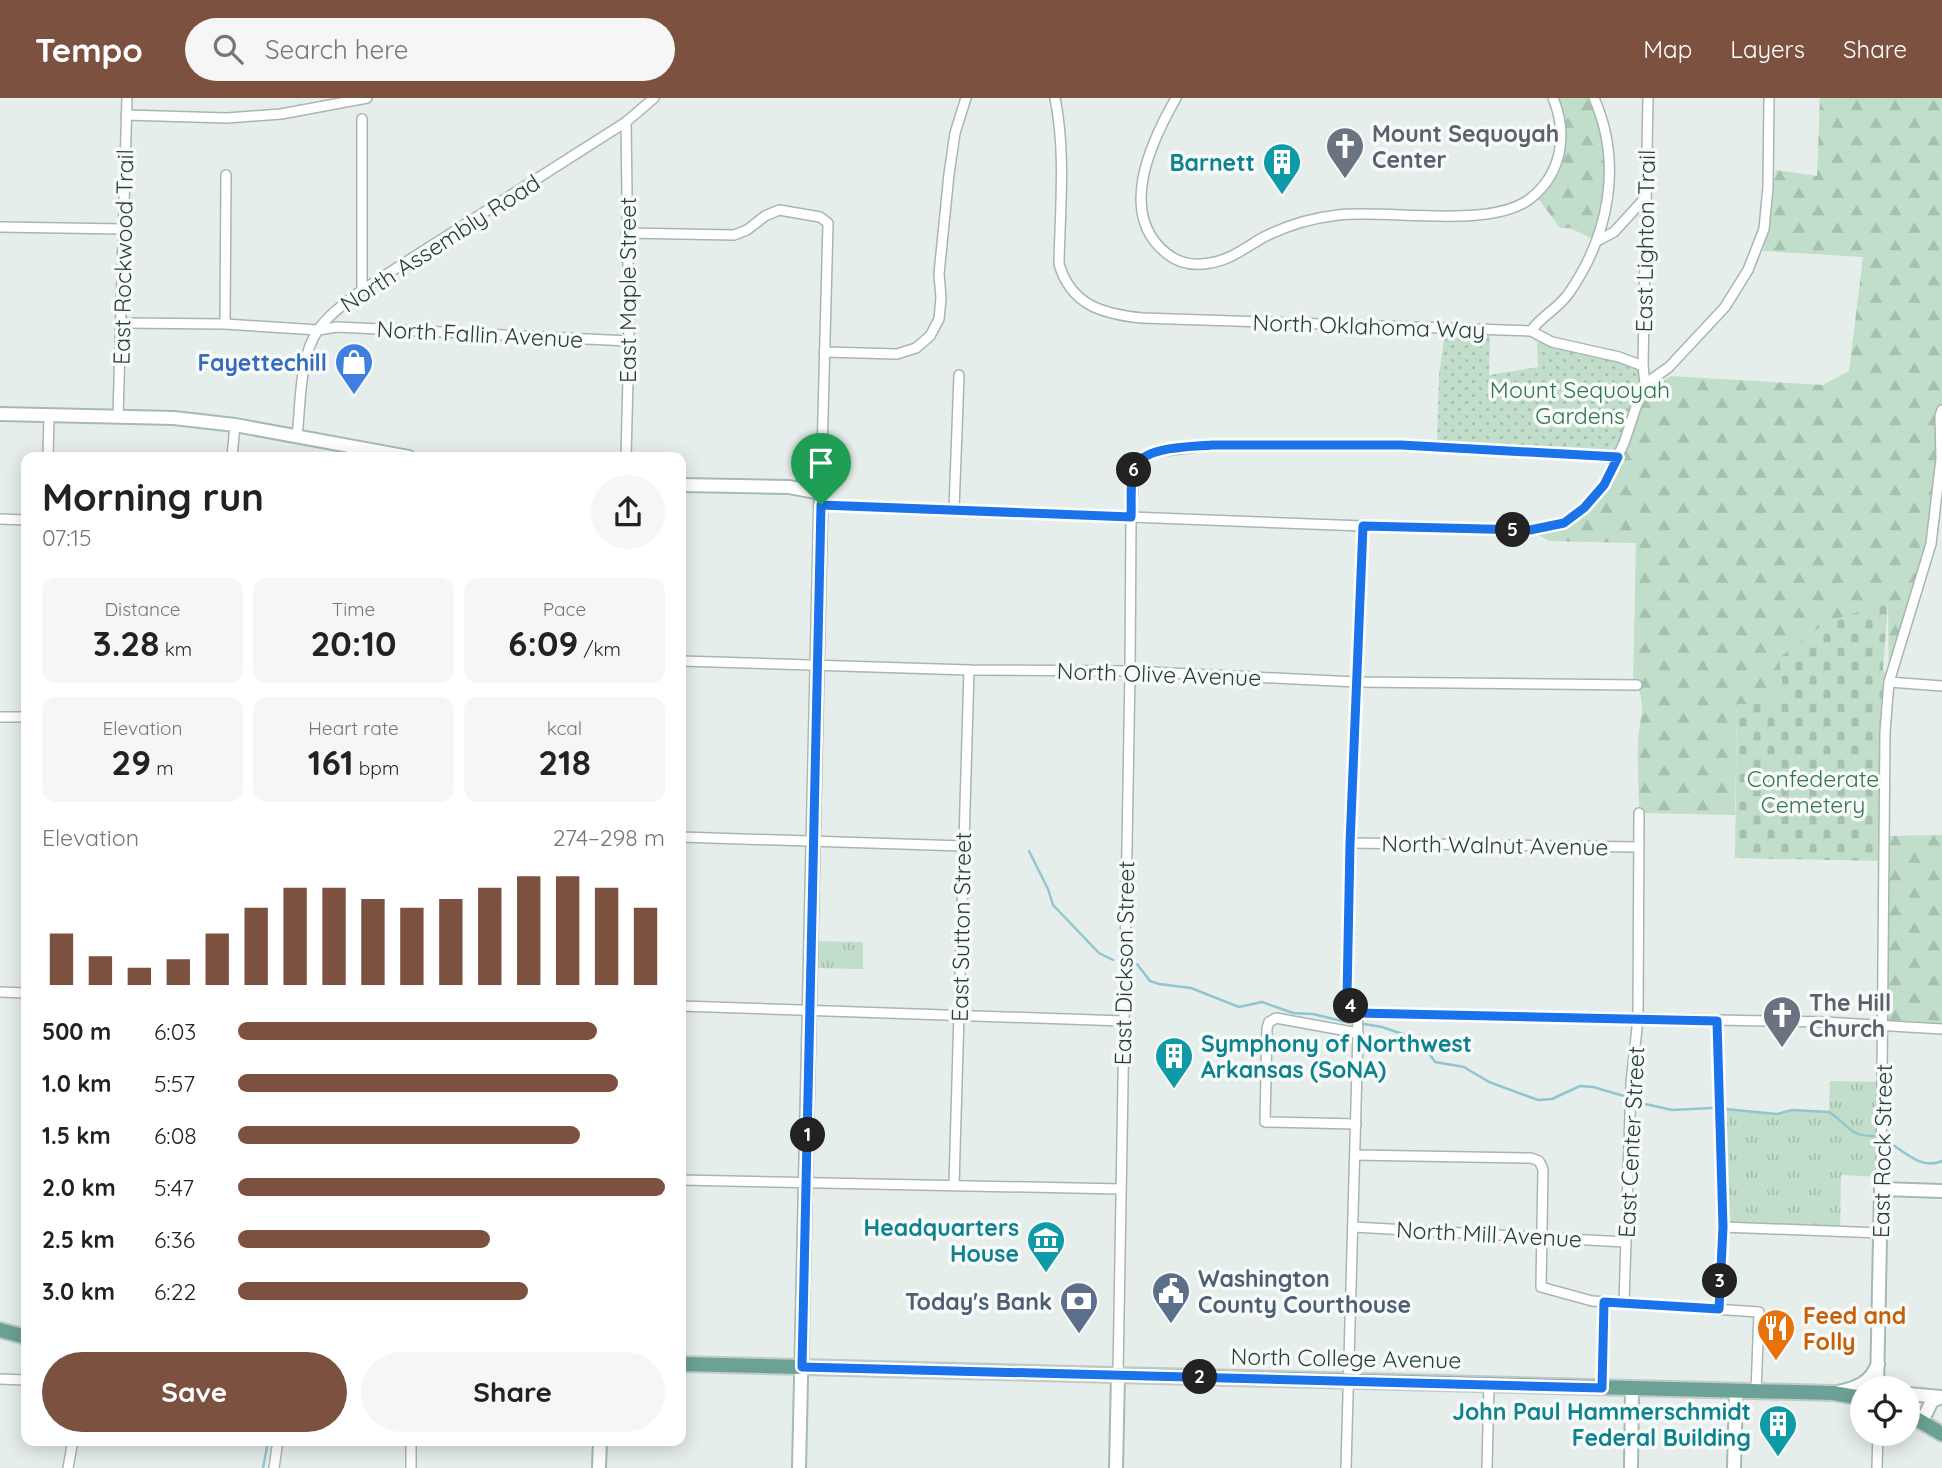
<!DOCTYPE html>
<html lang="en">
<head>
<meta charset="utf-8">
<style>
  body { margin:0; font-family:Quicksand,sans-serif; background:#f6f6f6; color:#222; height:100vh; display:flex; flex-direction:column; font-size:26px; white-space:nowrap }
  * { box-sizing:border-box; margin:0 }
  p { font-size:23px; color:#767676 }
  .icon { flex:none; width:38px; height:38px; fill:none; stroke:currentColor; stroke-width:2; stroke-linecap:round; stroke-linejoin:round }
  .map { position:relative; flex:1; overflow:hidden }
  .details { position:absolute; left:21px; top:354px; width:665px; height:994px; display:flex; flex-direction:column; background:#fff; border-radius:14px; box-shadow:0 4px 18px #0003 }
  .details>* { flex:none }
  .buttons { position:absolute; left:1850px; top:1278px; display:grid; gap:14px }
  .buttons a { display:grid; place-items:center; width:70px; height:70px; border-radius:50%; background:#fff; box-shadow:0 4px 18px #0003; font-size:35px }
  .pin { position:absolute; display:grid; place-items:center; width:60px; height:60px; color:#fff; margin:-72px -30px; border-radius:50% 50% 50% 0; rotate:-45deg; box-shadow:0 0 7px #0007 }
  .pin .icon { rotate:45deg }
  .km { position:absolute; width:35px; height:35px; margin:-18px; border-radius:50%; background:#222; color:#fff; font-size:19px; line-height:35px; text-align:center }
  .round { display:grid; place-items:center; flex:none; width:74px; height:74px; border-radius:37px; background:#f6f6f6 }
  .overview { display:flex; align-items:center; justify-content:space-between; height:119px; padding:0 21px }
  h1 { font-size:38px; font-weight:700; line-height:52px }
  .metrics { display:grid; grid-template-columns:repeat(3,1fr); gap:10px; height:119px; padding:7px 21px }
  .metrics div { display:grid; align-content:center; border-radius:14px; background:#f6f6f6; text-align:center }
  .metrics b { font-size:35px; font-weight:700 }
  .metrics small { font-size:19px; font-weight:400 }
  .metrics p { font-size:19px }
  .chart { height:196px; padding:14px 21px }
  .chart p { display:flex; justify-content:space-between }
  .chart svg { width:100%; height:126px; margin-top:7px; stroke:#7d5140; stroke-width:6 }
  .primary-button { display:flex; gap:14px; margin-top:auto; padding:14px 21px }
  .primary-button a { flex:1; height:80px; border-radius:42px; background:#7d5140; color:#fff; font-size:28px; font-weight:700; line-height:80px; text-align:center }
  .primary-button a+a { background:#f6f6f6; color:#222 }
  ul { padding:0 21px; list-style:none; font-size:23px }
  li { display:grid; grid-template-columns:112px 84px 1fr; align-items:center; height:52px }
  li i { height:18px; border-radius:9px; background:#7d5140 }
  header { display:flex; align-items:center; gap:42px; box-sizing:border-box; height:98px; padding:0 35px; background:#7d5140; color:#fff }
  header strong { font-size:33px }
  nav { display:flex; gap:38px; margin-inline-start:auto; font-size:24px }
  .search { width:490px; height:63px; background:#f6f6f6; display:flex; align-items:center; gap:18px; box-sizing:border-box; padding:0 24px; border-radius:38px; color:#767676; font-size:26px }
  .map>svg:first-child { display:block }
  .forest { fill:url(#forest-firs) }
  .cemetery { fill:url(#cemetery-stones) }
  .park { fill:url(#park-tufts) }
  .garden { fill:url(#garden-dots) }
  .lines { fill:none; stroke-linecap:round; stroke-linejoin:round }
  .stream { stroke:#91c5d0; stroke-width:2.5 }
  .street-casing { stroke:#a8b6b2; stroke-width:12 }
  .secondary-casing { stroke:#a4bab3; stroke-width:16 }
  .primary-casing { stroke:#c2cac8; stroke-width:18 }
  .street { stroke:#fff; stroke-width:9 }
  .secondary { stroke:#fff; stroke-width:12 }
  .primary { stroke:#6ca295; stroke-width:14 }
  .route-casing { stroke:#fff; stroke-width:14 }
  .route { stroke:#1a73e8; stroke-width:9 }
  .labels { text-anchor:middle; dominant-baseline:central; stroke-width:7; stroke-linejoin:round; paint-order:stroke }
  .worship-label { font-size:23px; font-weight:bold; fill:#5b616d; stroke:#f7faf9; text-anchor:start }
  .culture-label { font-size:23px; font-weight:bold; fill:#0d838f; stroke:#f7faf9; text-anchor:end }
  .street-label { font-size:23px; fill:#254039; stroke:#f7faf9 }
  .shop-label { font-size:23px; font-weight:bold; fill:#366cbe; stroke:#f7faf9; text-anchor:end }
  .park-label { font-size:23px; fill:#30764d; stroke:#f7faf9 }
  .service-label { font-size:23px; font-weight:bold; fill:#4e5e75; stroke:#f7faf9; text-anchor:start }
  .food-label { font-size:23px; font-weight:bold; fill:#c56008; stroke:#f7faf9; text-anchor:start }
</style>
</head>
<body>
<header>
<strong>Tempo</strong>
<div class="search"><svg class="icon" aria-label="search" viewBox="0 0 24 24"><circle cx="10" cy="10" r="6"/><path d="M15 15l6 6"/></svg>Search here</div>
<nav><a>Map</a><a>Layers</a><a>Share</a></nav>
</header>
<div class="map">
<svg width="1942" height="1370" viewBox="0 0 1942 1370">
  <defs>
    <pattern id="forest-firs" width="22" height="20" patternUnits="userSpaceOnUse" patternTransform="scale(1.75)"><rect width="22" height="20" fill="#c0dec9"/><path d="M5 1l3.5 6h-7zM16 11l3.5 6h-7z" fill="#a5c0ad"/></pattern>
    <pattern id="cemetery-stones" width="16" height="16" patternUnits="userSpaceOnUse" patternTransform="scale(1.75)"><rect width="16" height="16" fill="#c0dec9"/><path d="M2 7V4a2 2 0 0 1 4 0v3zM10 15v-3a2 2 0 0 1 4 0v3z" fill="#a5c0ad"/></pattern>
    <pattern id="park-tufts" width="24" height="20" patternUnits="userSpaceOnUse" patternTransform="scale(1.75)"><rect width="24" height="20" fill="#c0dec9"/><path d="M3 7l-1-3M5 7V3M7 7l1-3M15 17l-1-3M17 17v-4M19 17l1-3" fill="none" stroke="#a5c0ad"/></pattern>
    <pattern id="garden-dots" width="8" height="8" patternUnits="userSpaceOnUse" patternTransform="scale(1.75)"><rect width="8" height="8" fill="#c0dec9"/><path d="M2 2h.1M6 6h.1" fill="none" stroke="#a5c0ad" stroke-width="1.8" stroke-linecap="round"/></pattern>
  </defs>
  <rect width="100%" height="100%" fill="#e6eeeb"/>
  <g class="forest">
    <polygon points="1553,0 1594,0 1610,77 1597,143 1570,130 1560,130 1535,96 1552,75 1562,40"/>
    <path d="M1820,0H1942V360L1931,446L1889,584L1888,505L1768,607L1737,606L1735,717L1639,715C1639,691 1637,666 1638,642C1640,621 1646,606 1637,587H1633L1636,445L1549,443L1530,432L1574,425L1610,387L1649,291L1671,278L1823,287L1849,273L1863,159L1763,153L1776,72L1817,78Z"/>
    <polygon points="1942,737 1942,931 1884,928 1883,738"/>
  </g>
  <polygon class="cemetery" points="1888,505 1883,571 1889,584 1883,763 1735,760 1737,606 1768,606 1783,591 1779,560 1828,523"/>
  <g class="park">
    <polygon points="811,843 863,844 863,871 811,870"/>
    <polygon points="1830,983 1883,984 1881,1079 1841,1077 1840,1134 1723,1129 1719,1011 1777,1016 1792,1012 1829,1014"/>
  </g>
  <polygon class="garden" points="1446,230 1490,232 1489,277 1538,269 1537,238 1643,268 1645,286 1618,359 1437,350 1439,276"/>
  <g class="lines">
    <g class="stream">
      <polyline points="1029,753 1048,791 1053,807 1099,855 1113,862"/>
      <polyline points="1137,866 1150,883 1159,886 1191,890 1239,909 1262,904 1293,915 1313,916 1350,925"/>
      <polyline points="1364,926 1382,929 1420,942 1435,964 1464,969 1489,984 1538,1002 1552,1001 1580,988 1593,989 1624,998"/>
      <polyline points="1636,1004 1672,1012 1713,1010"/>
      <path d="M1725,1011L1777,1016L1792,1012L1829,1014C1850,1028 1849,1039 1877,1038"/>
      <path d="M1889,1044C1905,1055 1923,1072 1942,1063"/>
      <polyline points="263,1370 267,1349"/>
    </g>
    <defs>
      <g id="street">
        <path d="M1055,0C1066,54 1060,111 1059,166C1071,207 1102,216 1142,220L1531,233L1552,244L1619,259L1643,268"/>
        <path d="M1176,0C1151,44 1117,115 1166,155C1178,165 1194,168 1210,165C1230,162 1245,150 1262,140C1285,128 1312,120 1338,117C1389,111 1491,132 1531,100C1562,75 1568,36 1553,0"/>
        <polyline points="126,17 227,20 281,16 367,0"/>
        <polyline points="362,21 362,192"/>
        <polyline points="0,129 124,131"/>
        <polyline points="626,135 734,137 747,132 765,118 779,112 820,119 828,125 821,395"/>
        <polyline points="1597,143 1614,134 1645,100"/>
        <polyline points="122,225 225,226 318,232 337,229 629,243"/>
        <polyline points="225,226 226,77"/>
        <path d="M1531,233C1541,218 1558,211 1569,195C1609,137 1623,66 1594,0"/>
        <polyline points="824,254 897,256 916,250 930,238 939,221 941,200 939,176 949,76 955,35 966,0"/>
        <polyline points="1645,286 1643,268 1648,0"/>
        <polyline points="118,318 127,0"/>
        <path d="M297,338C301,304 299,260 318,232C329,216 347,204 362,192L626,24L654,0"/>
        <polyline points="48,359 49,317"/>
        <polyline points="232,359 235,327"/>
        <polyline points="626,359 629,243 626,24"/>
        <polyline points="821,407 1363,428 1530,432 1564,425 1584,410 1604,387 1624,345 1639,300 1645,286 1669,269 1725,209 1748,172 1764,131 1768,89 1769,0"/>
        <polyline points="954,412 959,277"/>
        <polyline points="0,421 26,422"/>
        <polyline points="681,563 969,572 1130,573 1356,584 1637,587"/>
        <polyline points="1889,584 1942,588"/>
        <polyline points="0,619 26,619"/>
        <polyline points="681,739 963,748"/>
        <polyline points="1350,745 1639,749"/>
        <polyline points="0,894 26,895"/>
        <polyline points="681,908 1123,923"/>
        <polyline points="1357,915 1824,924 1942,931"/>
        <polyline points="1717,923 1723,1129 1719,1211"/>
        <polyline points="1356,1026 1265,1024 1267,930 1269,924 1276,920 1358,935"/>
        <polyline points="1355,1057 1531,1060 1539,1063 1543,1071 1541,1189 1592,1203 1759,1214 1756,1294"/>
        <polyline points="681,1082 1121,1091"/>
        <polyline points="954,1087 969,572"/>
        <polyline points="1881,1091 1885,634 1889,584 1931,446 1941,361 1940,318 1942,312"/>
        <polyline points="1353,1129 1625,1144"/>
        <polyline points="1723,1129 1881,1135"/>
        <polyline points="1624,1205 1631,985 1638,921 1639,715"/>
        <polyline points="1118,1276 1130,573 1131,419 1134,372 1139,362 1156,354 1212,347 1401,347 1618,359"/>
        <polyline points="0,1281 26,1282"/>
        <polyline points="1602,1290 1604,1204"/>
        <polyline points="68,1370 73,1342"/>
        <polyline points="274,1370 278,1342"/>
        <polyline points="411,1370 411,1342"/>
        <polyline points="1346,1370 1358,935 1357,915 1351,909 1347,898 1350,745 1363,428"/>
        <polyline points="1487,1370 1489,1287"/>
        <polyline points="1877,1370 1878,1335"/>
      </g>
      <g id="secondary">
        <polyline points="0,316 174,320 235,327 409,359"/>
        <polyline points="681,387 789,389 821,395 799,1370"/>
        <polyline points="1877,1290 1881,1091 1942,1093"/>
        <path d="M1838,1294C1857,1290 1870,1285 1878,1266"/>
        <polyline points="1908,1296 1942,1299"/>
        <polyline points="1922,1323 1932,1303 1942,1299"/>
        <polyline points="599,1370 600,1342"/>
        <polyline points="1116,1370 1118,1276"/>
        <polyline points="1631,1370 1632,1290"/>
        <polyline points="1734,1370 1736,1293"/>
      </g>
      <g id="primary">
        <polyline points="0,1232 26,1239"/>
        <polyline points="681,1266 1833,1295 1862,1300"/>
        <polyline points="1908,1316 1942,1336"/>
      </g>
    </defs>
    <use href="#street" class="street-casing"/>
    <use href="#secondary" class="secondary-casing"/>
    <use href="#primary" class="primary-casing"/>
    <use href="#street" class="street"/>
    <use href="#secondary" class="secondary"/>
    <use href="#primary" class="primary"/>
  </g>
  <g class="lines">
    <defs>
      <path id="route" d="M1212,347H1401L1618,359L1604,387L1584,410L1564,425L1530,432L1363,428L1350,746L1347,898L1351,909L1357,915L1717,923L1723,1129L1719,1211L1604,1204L1602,1290L802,1269L821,407L1131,419C1132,405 1129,383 1135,369C1144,348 1192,349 1212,347Z"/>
    </defs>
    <use href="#route" class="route-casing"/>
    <use href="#route" class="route"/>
  </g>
  <defs>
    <symbol id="church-pin" viewBox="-11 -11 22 30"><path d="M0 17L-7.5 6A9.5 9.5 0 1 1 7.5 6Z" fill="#6b7280" stroke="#f7faf9"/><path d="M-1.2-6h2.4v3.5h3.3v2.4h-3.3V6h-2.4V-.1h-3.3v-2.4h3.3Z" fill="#fff"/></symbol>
    <symbol id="building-pin" viewBox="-11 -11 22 30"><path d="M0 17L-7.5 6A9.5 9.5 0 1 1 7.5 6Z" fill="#0f9aa8" stroke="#f7faf9"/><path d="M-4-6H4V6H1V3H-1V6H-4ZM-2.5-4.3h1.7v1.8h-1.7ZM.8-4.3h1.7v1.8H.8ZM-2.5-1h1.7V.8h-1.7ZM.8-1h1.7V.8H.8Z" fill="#fff"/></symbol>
    <symbol id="shop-pin" viewBox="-11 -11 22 30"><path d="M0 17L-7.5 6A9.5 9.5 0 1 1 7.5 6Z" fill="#3f7fe0" stroke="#f7faf9"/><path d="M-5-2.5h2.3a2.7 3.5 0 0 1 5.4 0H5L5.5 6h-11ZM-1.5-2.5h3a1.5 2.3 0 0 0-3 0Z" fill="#fff"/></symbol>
    <symbol id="museum-pin" viewBox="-11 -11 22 30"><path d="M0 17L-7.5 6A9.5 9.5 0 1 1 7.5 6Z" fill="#0f9aa8" stroke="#f7faf9"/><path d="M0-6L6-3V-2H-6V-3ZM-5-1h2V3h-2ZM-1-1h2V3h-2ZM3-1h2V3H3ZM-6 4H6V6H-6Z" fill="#fff"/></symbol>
    <symbol id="civic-pin" viewBox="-11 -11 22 30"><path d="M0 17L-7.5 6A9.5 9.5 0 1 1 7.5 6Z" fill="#5c6f8a" stroke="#f7faf9"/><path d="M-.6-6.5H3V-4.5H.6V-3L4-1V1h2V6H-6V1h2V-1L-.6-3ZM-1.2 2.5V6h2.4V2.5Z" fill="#fff"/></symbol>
    <symbol id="bank-pin" viewBox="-11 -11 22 30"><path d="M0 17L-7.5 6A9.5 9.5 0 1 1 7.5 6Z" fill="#5c6f8a" stroke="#f7faf9"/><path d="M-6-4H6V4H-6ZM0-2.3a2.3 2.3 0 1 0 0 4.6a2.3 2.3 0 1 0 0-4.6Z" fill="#fff"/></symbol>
    <symbol id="restaurant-pin" viewBox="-11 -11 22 30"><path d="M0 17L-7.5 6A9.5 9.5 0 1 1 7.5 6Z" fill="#e8710a" stroke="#f7faf9"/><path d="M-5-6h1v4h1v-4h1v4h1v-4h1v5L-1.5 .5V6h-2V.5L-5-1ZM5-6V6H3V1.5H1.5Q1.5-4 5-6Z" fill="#fff"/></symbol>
  </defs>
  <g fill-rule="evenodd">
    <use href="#church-pin" x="1323" y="26" width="44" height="60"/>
    <use href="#building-pin" x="1260" y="42" width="44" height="60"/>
    <use href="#shop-pin" x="332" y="242" width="44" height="60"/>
    <use href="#church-pin" x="1760" y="895" width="44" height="60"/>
    <use href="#building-pin" x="1152" y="936" width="44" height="60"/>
    <use href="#museum-pin" x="1024" y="1120" width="44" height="60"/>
    <use href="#civic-pin" x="1149" y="1171" width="44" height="60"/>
    <use href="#bank-pin" x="1057" y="1181" width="44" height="60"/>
    <use href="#restaurant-pin" x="1754" y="1208" width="44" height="60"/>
    <use href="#building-pin" x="1756" y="1304" width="44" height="60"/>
  </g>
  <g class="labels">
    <g class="worship-label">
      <text x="1372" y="35">Mount Sequoyah<tspan x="1372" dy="26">Center</tspan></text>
      <text x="1809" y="904">The Hill<tspan x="1809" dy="26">Church</tspan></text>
    </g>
    <g class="culture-label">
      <text x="1255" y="64">Barnett</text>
      <text x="1201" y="945" text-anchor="start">Symphony of Northwest<tspan x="1201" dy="26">Arkansas (SoNA)</tspan></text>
      <text x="1019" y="1129">Headquarters<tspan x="1019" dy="26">House</tspan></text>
      <text x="1751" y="1313">John Paul Hammerschmidt<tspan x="1751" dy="26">Federal Building</tspan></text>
    </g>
    <g class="street-label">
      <text transform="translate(1645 143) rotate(-89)">East Lighton Trail</text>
      <text transform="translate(440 145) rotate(-33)">North Assembly Road</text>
      <text transform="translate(123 159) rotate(-89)">East Rockwood Trail</text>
      <text transform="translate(627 192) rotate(-90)">East Maple Street</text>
      <text transform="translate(1369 228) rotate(2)">North Oklahoma Way</text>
      <text transform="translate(480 236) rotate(3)">North Fallin Avenue</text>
      <text transform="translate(1159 576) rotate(2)">North Olive Avenue</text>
      <text transform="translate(1495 747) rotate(1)">North Walnut Avenue</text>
      <text transform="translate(961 829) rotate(-89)">East Sutton Street</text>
      <text transform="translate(1124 865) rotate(-89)">East Dickson Street</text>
      <text transform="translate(1631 1044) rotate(-87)">East Center Street</text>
      <text transform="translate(1882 1053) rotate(-89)">East Rock Street</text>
      <text transform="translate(1489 1136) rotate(3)">North Mill Avenue</text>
      <text transform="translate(1346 1260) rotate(1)">North College Avenue</text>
    </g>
    <g class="shop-label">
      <text x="327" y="264">Fayettechill</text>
    </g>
    <g class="park-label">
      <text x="1580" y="291">Mount Sequoyah<tspan x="1580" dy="26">Gardens</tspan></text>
      <text x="1813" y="680">Confederate<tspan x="1813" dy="26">Cemetery</tspan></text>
    </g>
    <g class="service-label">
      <text x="1198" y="1180">Washington<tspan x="1198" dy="26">County Courthouse</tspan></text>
      <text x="1052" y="1203" text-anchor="end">Today's Bank</text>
    </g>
    <g class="food-label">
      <text x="1803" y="1217">Feed and<tspan x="1803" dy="26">Folly</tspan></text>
    </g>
  </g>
</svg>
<div class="buttons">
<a><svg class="icon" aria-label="locate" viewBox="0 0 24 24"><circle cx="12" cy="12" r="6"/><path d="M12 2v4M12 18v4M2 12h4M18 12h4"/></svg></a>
</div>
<div class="pin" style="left:821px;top:407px;background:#1e9e55"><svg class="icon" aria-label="arrive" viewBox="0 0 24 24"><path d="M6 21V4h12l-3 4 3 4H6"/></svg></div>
<b class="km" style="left:808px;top:1037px">1</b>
<b class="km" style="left:1200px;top:1279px">2</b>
<b class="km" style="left:1720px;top:1183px">3</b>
<b class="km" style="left:1351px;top:908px">4</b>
<b class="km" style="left:1513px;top:432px">5</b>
<b class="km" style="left:1134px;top:372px">6</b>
<section class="details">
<div class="overview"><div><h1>Morning run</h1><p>07:15</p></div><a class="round"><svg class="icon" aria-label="share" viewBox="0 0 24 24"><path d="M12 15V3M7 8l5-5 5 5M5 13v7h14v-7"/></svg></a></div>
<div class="metrics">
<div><p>Distance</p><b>3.28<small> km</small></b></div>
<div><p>Time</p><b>20:10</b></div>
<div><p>Pace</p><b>6:09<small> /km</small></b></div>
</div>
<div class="metrics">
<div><p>Elevation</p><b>29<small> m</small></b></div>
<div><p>Heart rate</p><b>161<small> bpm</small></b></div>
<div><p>kcal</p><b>218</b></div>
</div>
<div class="chart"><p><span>Elevation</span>274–298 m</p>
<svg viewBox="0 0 160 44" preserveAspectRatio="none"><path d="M5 44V26M15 44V34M25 44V38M35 44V35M45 44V26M55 44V17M65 44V10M75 44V10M85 44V14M95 44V17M105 44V14M115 44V10M125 44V6M135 44V6M145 44V10M155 44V17"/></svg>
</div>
<ul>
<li><b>500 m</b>6:03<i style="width:84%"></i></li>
<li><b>1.0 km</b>5:57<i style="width:89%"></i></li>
<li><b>1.5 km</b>6:08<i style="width:80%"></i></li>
<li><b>2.0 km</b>5:47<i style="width:100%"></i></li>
<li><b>2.5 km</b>6:36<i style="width:59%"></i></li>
<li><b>3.0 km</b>6:22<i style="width:68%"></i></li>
</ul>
<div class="primary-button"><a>Save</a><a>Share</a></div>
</section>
</div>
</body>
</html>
